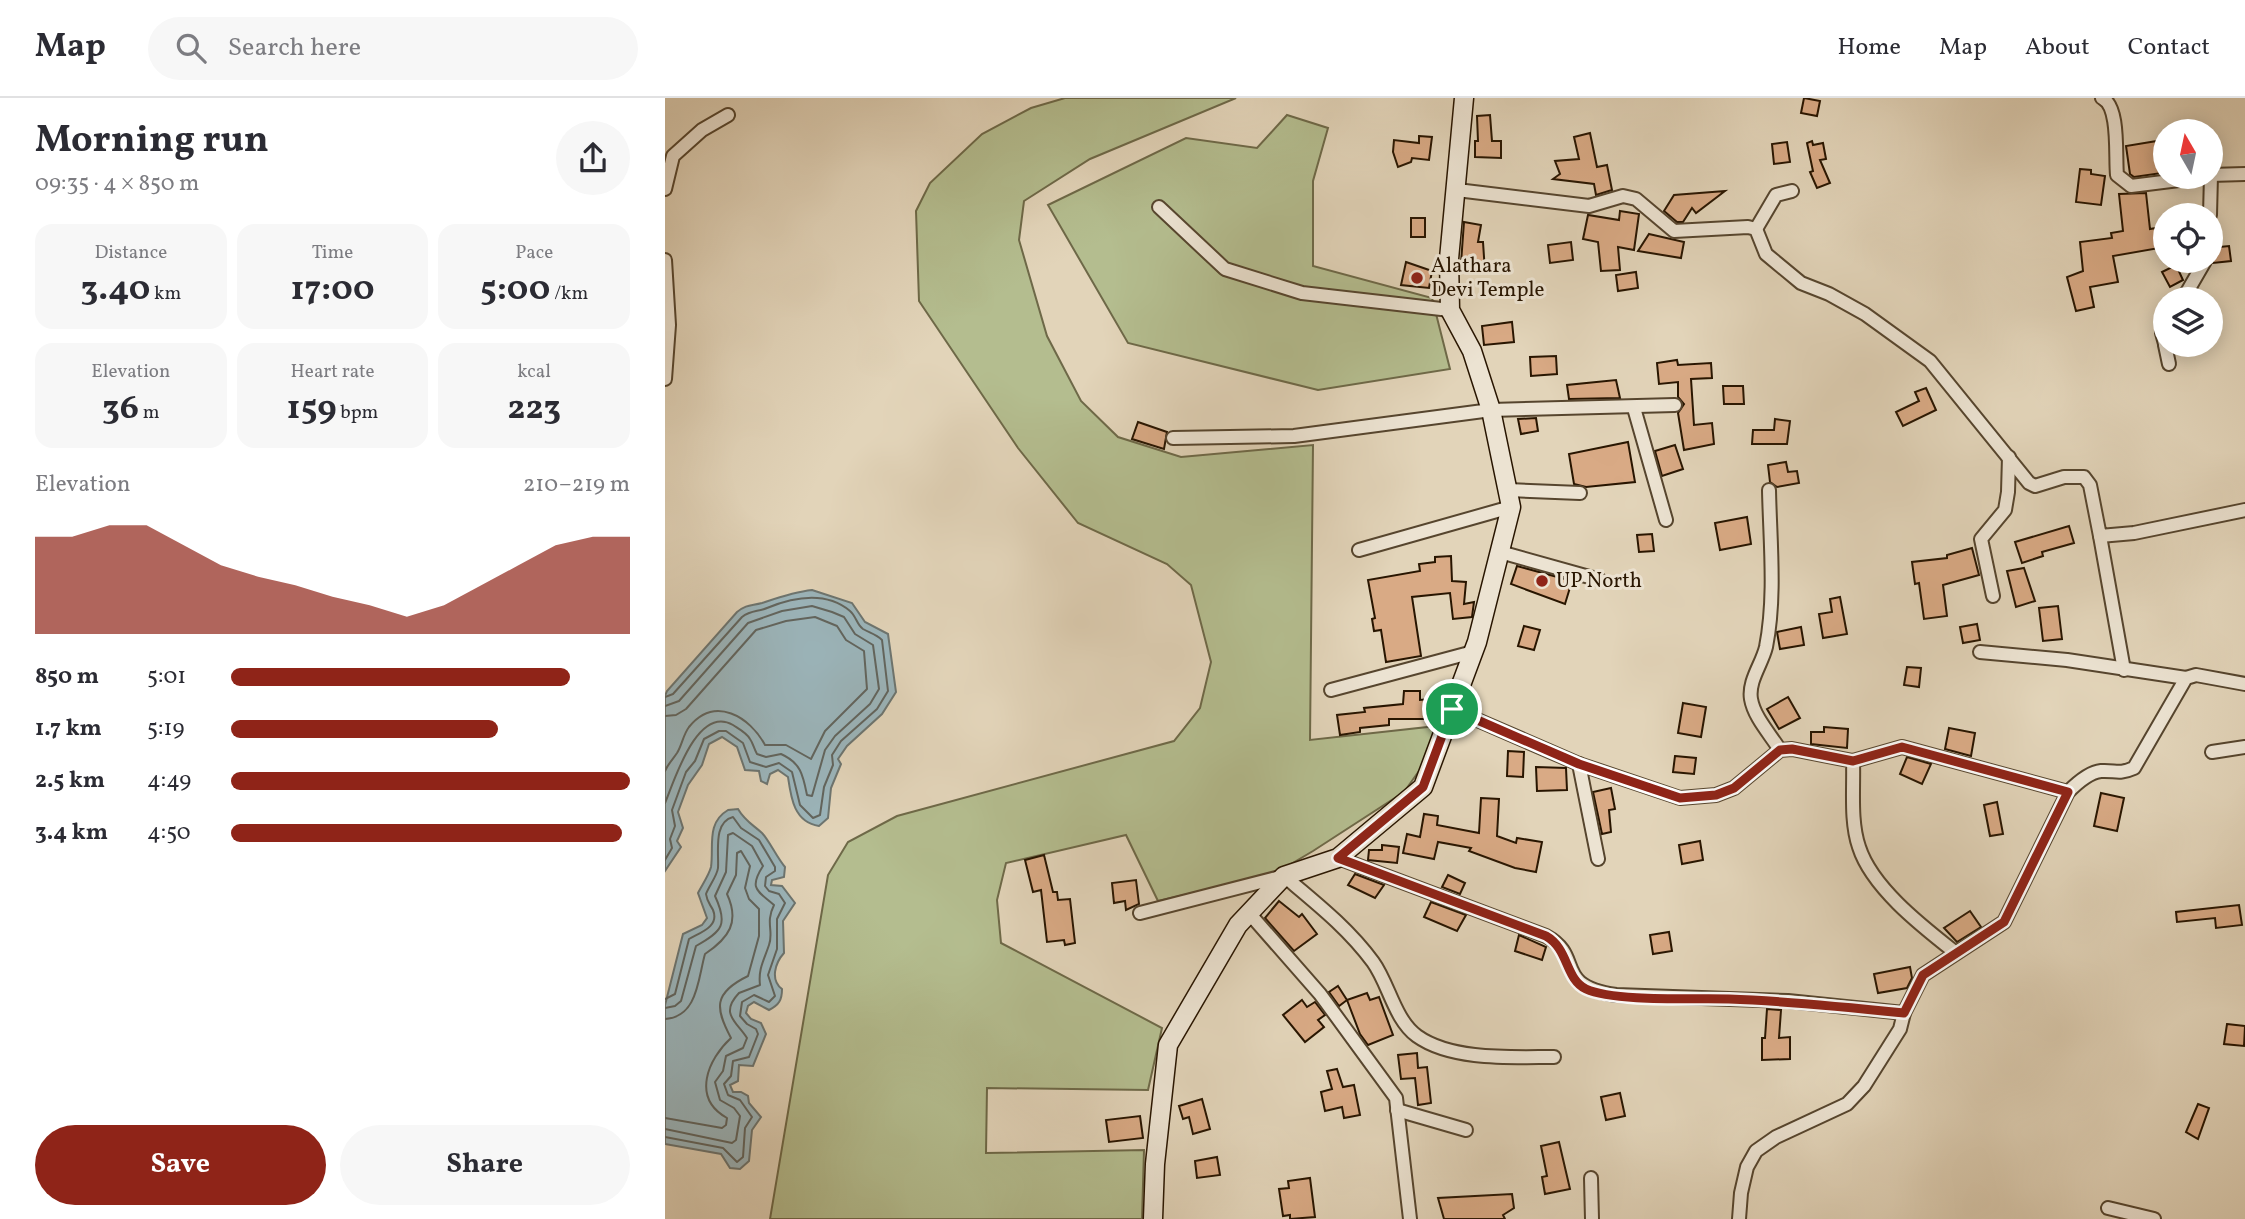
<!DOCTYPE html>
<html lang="en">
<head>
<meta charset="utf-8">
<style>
  body { margin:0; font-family:Vollkorn,serif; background:#f7f7f7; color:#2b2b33; height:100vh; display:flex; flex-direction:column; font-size:26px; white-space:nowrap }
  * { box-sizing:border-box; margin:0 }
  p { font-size:23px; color:#7c7c81 }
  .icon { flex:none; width:38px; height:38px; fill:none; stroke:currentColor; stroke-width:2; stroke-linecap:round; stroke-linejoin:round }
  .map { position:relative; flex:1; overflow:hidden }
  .side { display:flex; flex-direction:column; background:#fff; width:665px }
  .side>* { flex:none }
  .needle { width:46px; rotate:351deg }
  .fabs { position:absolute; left:1488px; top:21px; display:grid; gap:14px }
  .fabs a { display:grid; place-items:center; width:70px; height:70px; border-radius:50%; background:#fff; box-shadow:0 4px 18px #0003; font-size:35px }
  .pin { position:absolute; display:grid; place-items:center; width:60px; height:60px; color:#fff; margin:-30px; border:4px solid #fff; border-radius:50%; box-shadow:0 2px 7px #0007 }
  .round { display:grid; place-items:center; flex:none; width:74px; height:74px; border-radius:37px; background:#f7f7f7 }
  .summary { display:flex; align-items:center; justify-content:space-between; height:119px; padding:0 35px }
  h1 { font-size:38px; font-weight:700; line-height:52px }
  .figures { display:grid; grid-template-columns:repeat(3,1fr); gap:10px; height:119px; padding:7px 35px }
  .figures div { display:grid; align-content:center; border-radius:18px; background:#f7f7f7; text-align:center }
  .figures b { font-size:35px; font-weight:700 }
  .figures small { font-size:19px; font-weight:400 }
  .figures p { font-size:19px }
  .chart { height:196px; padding:14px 35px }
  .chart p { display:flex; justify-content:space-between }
  .chart svg { width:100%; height:126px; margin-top:7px; fill:#8f2418; opacity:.7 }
  .action { display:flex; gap:14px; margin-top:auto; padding:14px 35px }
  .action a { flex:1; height:80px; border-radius:42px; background:#8f2418; color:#fff; font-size:28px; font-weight:700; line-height:80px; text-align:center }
  .action a+a { background:#f7f7f7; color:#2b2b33 }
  ul { padding:0 35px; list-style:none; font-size:23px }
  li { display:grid; grid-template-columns:112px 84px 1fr; align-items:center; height:52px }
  li i { height:18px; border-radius:9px; background:#8f2418 }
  header { display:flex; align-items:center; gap:42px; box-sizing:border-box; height:98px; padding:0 35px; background:#fff; border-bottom:2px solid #e1e1e2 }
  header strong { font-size:33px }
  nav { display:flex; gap:38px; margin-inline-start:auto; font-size:24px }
  .search { width:490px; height:63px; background:#f7f7f7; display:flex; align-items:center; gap:18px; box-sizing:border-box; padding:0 24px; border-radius:38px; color:#7c7c81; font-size:26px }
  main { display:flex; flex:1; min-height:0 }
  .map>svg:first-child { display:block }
  .green { fill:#b4bd8f; stroke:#6e6948; stroke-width:2 }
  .water { fill:#9bb5bb; stroke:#6d7570; stroke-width:2 }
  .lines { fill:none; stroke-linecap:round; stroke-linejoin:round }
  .shore { stroke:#62655e; stroke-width:2 }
  .building { fill:#d9aa85; stroke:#281500; stroke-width:2 }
  .street-casing { stroke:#56452e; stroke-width:16 }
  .secondary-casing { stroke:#281500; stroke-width:21 }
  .street { stroke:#ece3d2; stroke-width:12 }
  .secondary { stroke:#ece3d2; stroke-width:18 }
  .route-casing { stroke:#fff; stroke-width:14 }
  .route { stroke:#8f2418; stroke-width:9 }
  .poi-dot { fill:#8f2418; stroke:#ece3d2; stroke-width:2.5 }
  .labels { text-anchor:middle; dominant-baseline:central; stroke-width:6; stroke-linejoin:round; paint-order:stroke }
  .poi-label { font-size:21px; fill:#281500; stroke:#ece3d2; text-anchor:start }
</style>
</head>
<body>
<header>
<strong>Map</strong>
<div class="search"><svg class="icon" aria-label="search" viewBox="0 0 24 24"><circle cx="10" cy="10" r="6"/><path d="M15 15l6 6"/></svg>Search here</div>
<nav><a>Home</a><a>Map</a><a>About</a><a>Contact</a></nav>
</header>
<main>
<section class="side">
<div class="summary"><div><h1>Morning run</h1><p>09:35 · 4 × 850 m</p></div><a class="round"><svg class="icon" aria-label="share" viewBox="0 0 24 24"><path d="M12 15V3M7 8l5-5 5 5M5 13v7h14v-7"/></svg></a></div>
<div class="figures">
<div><p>Distance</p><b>3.40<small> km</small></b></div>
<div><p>Time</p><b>17:00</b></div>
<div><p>Pace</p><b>5:00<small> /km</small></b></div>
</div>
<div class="figures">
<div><p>Elevation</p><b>36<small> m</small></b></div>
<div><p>Heart rate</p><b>159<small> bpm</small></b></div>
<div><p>kcal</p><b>223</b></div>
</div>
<div class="chart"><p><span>Elevation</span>210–219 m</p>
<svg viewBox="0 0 160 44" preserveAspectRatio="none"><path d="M0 44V10L10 10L20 6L30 6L40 13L50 20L60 24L70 27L80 31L90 34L100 38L110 34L120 27L130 20L140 13L150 10L160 10V44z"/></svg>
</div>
<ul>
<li><b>850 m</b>5:01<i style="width:85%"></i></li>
<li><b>1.7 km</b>5:19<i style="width:67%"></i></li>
<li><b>2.5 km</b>4:49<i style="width:100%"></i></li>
<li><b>3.4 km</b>4:50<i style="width:98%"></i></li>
</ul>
<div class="action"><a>Save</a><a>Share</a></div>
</section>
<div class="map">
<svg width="1580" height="1121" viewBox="0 0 1580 1121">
  <rect width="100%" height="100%" fill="#e2d4b9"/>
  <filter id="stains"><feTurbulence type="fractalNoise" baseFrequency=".00286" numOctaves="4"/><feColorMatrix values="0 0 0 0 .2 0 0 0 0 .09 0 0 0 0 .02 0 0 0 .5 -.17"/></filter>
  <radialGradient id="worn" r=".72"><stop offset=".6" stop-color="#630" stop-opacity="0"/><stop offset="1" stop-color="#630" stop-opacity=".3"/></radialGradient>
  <g class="green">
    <polygon points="400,0 571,0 425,61 359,103 354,142 382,238 416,303 453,339 516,359 648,347 645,642 772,628 764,659 739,694 648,753 609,776 493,803 461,737 341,765 332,802 336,845 497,930 483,992 322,990 321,1055 479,1052 477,1121 105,1121 163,777 183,744 232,718 509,643 535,610 546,564 526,487 502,466 413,425 353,350 254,203 251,113 265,85 317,36 366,10"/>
    <polygon points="622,17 663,30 648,83 648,168 767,200 785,271 653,292 463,245 383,107 521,40 592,50"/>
  </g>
  <g class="water">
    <path d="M147,492L187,505L200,524L223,536L231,594L217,616L182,648L173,661L176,666L166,690L163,720L154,728C129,724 126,700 123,679L113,672L105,676L102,686L96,683L94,673L80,672L72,649L57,639L44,646L37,667L23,687L13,714L18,730L12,743L16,749L0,773V598L2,593L72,514C82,506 86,508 97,505C115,499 129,494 147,492Z"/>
    <path d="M73,711C80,723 87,726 97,735C104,742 112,760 120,769L119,779L107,782L106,787L117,788L130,805L118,823L119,855C110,865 105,882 117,891C117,902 114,907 104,912L89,904L83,908L81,915L86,921L96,925L101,936L88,968L74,967L73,983L65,987L68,994H76L83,998L84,1005L96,1019L87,1032L84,1063L75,1071L65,1070L56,1056L0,1046V907L18,836L37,827L42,820L33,795C37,787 44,777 46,769C49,748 41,725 63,712Z"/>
  </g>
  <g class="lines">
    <g class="shore">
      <path d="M0,599L8,596L77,519C86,512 93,514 102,510C129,499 161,493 185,513C191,518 192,527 198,531C205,535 211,536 217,542L223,593L212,611L176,643L167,657L168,667L159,689L155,717L148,720L135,707L127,674L114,665L101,669L85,664L78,645L61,633H54L39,641L30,663L21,674L7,712L10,728L5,741L7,750L0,762"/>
      <path d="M0,608L14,603L83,525L117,513L147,508L167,514L179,519L190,536L208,547L214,591L205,606L170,638L160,652L147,698L142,697C138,677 136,665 116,656L101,659L92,656C89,651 88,645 85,641C82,635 74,631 68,627C32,606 9,684 0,705"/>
      <path d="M0,618L11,617L21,611L91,532L121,523L150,519L172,528L181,542L199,553L202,591L160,633L146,661L121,647H100C85,619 50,597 24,629C18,637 17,647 12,655C8,661 3,666 0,673"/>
      <path d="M0,901L10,896L24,841C34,835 55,829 48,812C45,806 42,804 41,796C44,788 52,778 53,770C54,754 48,724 68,719L76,730L94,742L110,769V773L101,779L100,788L104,793L114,796L120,805L112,821V851L103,877L110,898L104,904L89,897L77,904L75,918L82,926L91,931L93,936L84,959L68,963L66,978L59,986L63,997L75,1002L87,1019L80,1030L78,1059L72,1064L58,1050L0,1039"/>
      <path d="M0,910L10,908L16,903L31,848C58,833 63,826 50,798L61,774L63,737L68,735L87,748L98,768C83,791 93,793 109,807C100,825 109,833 104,847C99,862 93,871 95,887L74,895C54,916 72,924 82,940L78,950L61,958L58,973L50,984L55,1002L69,1010L75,1018L71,1042L67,1045L0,1031"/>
      <path d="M0,921C33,919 33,880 40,856C64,840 75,824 62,796L71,777L72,755L76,753L85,768L80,790L84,801L94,811V838L83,878C48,895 50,910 66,940C43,961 26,1000 62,1020L61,1027L57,1030L0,1020"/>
    </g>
  </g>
  <g class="building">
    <polygon points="1139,0 1155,3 1152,18 1136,15"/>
    <polygon points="825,17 827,43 836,43 836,60 810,59 810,43 813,43 812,18"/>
    <polygon points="925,35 932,69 942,67 947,92 931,97 929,86 888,81 895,76 890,63 914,61 909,39"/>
    <polygon points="754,38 767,39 764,62 747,60 746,64 733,69 728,54 729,42 754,45"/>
    <polygon points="1498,42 1500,62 1495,63 1497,75 1469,79 1465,76 1461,48"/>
    <polygon points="1147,43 1148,47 1158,45 1161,61 1155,62 1165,85 1152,90 1145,74 1148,73 1142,45"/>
    <polygon points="1122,44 1125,64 1109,66 1107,46"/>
    <polygon points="1415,71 1426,72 1426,76 1440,78 1436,107 1411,104"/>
    <polygon points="1060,93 1031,115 1027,110 1018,124 1012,124 999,113 1009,97"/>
    <polygon points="1481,95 1485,131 1497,129 1500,149 1448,158 1453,184 1425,189 1429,209 1411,213 1402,179 1418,173 1415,144 1447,140 1446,135 1458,133 1454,96"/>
    <polygon points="955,113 974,116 969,152 953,149 955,172 936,173 933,144 918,141 923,117 954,122"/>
    <rect x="746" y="120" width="14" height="19"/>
    <polygon points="799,124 816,127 813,144 818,144 820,174 808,174 808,164 796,165"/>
    <polygon points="984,136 1019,144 1016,160 973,153"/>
    <polygon points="906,144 908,162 885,165 883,147"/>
    <polygon points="1564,148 1566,163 1548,165 1545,150"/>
    <polygon points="741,164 767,173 764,190 736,187"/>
    <polygon points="1511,167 1518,182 1505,189 1497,174"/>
    <polygon points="971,174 973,190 953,193 951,177"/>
    <polygon points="847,224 849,244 819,247 817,228"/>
    <polygon points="891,258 892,276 866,278 865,259"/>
    <polygon points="1012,262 1013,267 1046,265 1047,280 1026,281 1029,327 1047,325 1049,346 1019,352 1013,315 1019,306 1013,299 1013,284 994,286 992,265"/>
    <polygon points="951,282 955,300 904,301 902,287"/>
    <polygon points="1058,288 1078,288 1079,306 1059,306"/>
    <polygon points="1261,290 1271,312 1238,328 1231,314 1254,303 1250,294"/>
    <polygon points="871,320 873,333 856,336 853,321"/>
    <polygon points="1110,321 1125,323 1122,346 1087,346 1088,332 1109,332"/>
    <polygon points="473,324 502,334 499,351 467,341"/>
    <polygon points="963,344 970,384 921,389 909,386 904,356"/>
    <polygon points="1010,347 1018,371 997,378 990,353"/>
    <polygon points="1121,364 1123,374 1132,373 1134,385 1112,389 1105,384 1103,367"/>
    <polygon points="1082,419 1086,446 1055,452 1050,425"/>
    <polygon points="1404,428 1409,445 1377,454 1378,458 1357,465 1350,444"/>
    <polygon points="987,436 989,453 974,454 972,437"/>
    <polygon points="1307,450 1314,477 1278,487 1282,518 1259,521 1254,485 1250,486 1247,464 1282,460 1282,457"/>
    <polygon points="786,458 787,483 801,484 799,506 809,504 807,519 788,521 785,495 747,499 756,558 721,564 716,532 709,533 707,521 710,520 703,482 755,473 754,466 770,464 770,459"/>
    <polygon points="852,468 907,483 900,506 846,486"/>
    <polygon points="1359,470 1370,503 1351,509 1342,473"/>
    <polygon points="1175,499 1182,536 1158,540 1154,516 1167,514 1165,501"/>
    <polygon points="1393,508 1397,541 1378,543 1374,510"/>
    <polygon points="1312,526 1315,542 1298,545 1295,529"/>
    <polygon points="859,528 875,532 869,552 853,548"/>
    <polygon points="1136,529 1139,547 1115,551 1112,534"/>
    <polygon points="1242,569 1256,570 1254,589 1239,587"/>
    <polygon points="739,593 755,593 755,602 776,600 771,621 724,621 724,627 695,630 695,634 675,637 672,617 700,614 699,610 738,606"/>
    <polygon points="1123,599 1135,620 1114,631 1102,611"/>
    <polygon points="1018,605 1041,609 1036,639 1013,635"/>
    <polygon points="1159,629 1183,631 1182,650 1146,646 1146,634 1159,634"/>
    <polygon points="1284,630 1310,635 1306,658 1280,651"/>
    <polygon points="843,653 859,654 858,679 842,678"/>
    <polygon points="1010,658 1031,660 1029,676 1008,674"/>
    <polygon points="1242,659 1266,666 1257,686 1235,676"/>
    <polygon points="871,669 901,670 902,692 872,693"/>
    <polygon points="946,690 950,711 944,712 946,734 937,736 928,694"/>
    <polygon points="1436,695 1459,700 1452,733 1429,728"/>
    <polygon points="816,700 834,701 832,738 851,745 852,740 877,744 871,774 850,770 804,753 806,750 773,744 769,761 738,755 742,736 755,739 759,716 773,718 772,727 814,735"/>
    <polygon points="1332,704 1338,736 1325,738 1319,707"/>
    <polygon points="1035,743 1038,762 1017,766 1014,747"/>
    <polygon points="717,747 734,749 732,765 703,762 704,752 717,752"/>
    <polygon points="379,757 388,794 392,794 393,802 405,801 410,845 400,847 399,842 382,844 376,792 368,794 360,762"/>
    <polygon points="690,776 719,787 710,800 683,787"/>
    <polygon points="783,777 800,785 795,796 777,789"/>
    <polygon points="471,782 474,806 461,812 460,803 449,805 447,785"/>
    <polygon points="614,803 634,819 637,816 652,836 629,853 600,820"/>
    <polygon points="766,804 801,817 792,833 759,819"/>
    <polygon points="1574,807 1577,827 1551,830 1550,820 1512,824 1511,814"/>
    <polygon points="1305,813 1316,829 1292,844 1279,830"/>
    <polygon points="1004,834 1007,853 988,856 985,837"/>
    <polygon points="854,837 881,849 877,862 850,853"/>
    <polygon points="1245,869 1247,880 1242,890 1213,895 1209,876"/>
    <polygon points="673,888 682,902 702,895 705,902 714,899 728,937 703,947 695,936 682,902 674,908 664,894"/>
    <polygon points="637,902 642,909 650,904 660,917 653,922 659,929 640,944 618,917"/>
    <polygon points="1102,911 1116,912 1114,940 1125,939 1125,961 1097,962 1097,940 1100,940"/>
    <polygon points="1562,926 1580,928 1579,948 1559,946"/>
    <polygon points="752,955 753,970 762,969 766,1005 753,1007 750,980 736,981 733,957"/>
    <polygon points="672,971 678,989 689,987 695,1017 679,1020 677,1009 660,1013 656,994 667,991 662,973"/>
    <polygon points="955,995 960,1018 941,1022 936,999"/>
    <polygon points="537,1001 545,1031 528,1036 524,1019 518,1021 514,1008"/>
    <polygon points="1533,1006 1544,1010 1533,1041 1521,1034"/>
    <polygon points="475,1018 478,1040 444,1044 441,1022"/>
    <polygon points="894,1044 905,1091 880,1096 877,1079 882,1078 876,1048"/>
    <polygon points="552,1059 555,1077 532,1080 530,1063"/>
    <polygon points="645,1080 650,1119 625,1121 625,1117 618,1118 614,1091 624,1090 623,1083"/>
    <polygon points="847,1096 849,1110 838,1117 840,1121 779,1121 773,1100"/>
  </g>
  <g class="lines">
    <defs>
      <g id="street">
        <path d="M1437,0C1455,8 1450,58 1452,77L1466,88L1538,79"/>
        <polyline points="1545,77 1580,76"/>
        <polyline points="0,91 8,58 37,32 63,17"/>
        <polyline points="792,92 924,108 958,98 971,101 1009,133 1083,129 1091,131 1101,156 1136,185 1164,196 1200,216 1265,263 1364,385 1370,388 1399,379 1419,379 1425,387 1435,438 1469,435 1580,412"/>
        <polyline points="494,109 560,171 637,195 785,212"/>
        <polyline points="1545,117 1546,77"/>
        <polyline points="1091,131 1111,97 1127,93"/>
        <polyline points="0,162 4,227 0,281"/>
        <polyline points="1518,201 1540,163"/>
        <polyline points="1500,221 1497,235 1500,246"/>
        <polyline points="1500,247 1504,266"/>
        <polyline points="969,310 1001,422"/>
        <polyline points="508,340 629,338 826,312 1010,307"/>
        <polyline points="843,392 915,395"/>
        <path d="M1104,392C1105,443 1111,498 1101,549C1097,566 1083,583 1086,601C1089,619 1105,636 1115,652"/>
        <polyline points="1435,438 1459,572"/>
        <polyline points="694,452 846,409"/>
        <polyline points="835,454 935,482"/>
        <polyline points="1328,498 1316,441 1340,412 1343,394 1344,359"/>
        <polyline points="1315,554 1402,562 1521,580"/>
        <polyline points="666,592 808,554"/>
        <path d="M787,611L914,666L1015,700L1051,697L1069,690L1115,652L1127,651L1188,663C1189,690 1185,723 1194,749C1207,790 1258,829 1291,855"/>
        <polyline points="1547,654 1580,649"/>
        <polyline points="1188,663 1237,649 1403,694"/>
        <polyline points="914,666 933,761"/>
        <path d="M673,760L881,838C920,859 886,887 951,897L1123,903L1239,915"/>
        <path d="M475,815L619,778C651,805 683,830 708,864C724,886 729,921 752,938C787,963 848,959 889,959"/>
        <polyline points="584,815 655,896 731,1000 745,1121"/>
        <polyline points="732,1012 801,1032"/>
        <polyline points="926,1080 927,1121"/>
        <polyline points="1443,1110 1489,1121"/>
        <path d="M1074,1121L1076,1095L1082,1069L1091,1053L1111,1039L1182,1006L1199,988L1235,931L1239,915L1258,877L1339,824L1403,694C1411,686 1425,674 1436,673C1451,672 1453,677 1469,670L1521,580L1531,577L1580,586"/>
      </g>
      <polyline id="secondary" points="488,1121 490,1066 503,947 573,827 619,778 673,760 758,689 812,544 846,409 826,312 807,253 785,212 784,161 799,0"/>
    </defs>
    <use href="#street" class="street-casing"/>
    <use href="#secondary" class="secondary-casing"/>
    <use href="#street" class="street"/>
    <use href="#secondary" class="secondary"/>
  </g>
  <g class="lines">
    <defs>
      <path id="route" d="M787,611L914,666L1015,700L1051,697L1069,690L1115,652L1127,651L1188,663L1237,649L1403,694L1339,824L1258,877L1239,915C1181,909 1123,903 1064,901C1030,900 949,904 921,891C900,881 904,851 881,838L673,760L758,689Z"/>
    </defs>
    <use href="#route" class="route-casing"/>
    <use href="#route" class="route"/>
  </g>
  <g class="poi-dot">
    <circle cx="752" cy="180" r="7"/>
    <circle cx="877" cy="483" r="7"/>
  </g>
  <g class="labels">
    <g class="poi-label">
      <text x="766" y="168">Alathara<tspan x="766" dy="24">Devi Temple</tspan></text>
      <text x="891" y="483">UP North</text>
    </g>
  </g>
  <rect width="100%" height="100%" filter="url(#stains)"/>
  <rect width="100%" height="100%" fill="url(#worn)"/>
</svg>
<div class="fabs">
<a><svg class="needle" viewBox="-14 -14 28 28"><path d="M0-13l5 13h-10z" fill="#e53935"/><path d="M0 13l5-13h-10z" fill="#7c7c81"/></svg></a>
<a><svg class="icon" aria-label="locate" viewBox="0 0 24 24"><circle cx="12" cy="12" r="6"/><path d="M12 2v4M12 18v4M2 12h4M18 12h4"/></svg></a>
<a><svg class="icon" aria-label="layers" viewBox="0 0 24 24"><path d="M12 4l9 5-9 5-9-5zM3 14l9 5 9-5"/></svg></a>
</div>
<div class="pin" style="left:787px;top:611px;background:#1e9e55"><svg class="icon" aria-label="arrive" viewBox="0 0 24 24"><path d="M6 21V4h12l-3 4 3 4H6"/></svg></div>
</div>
</main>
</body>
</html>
